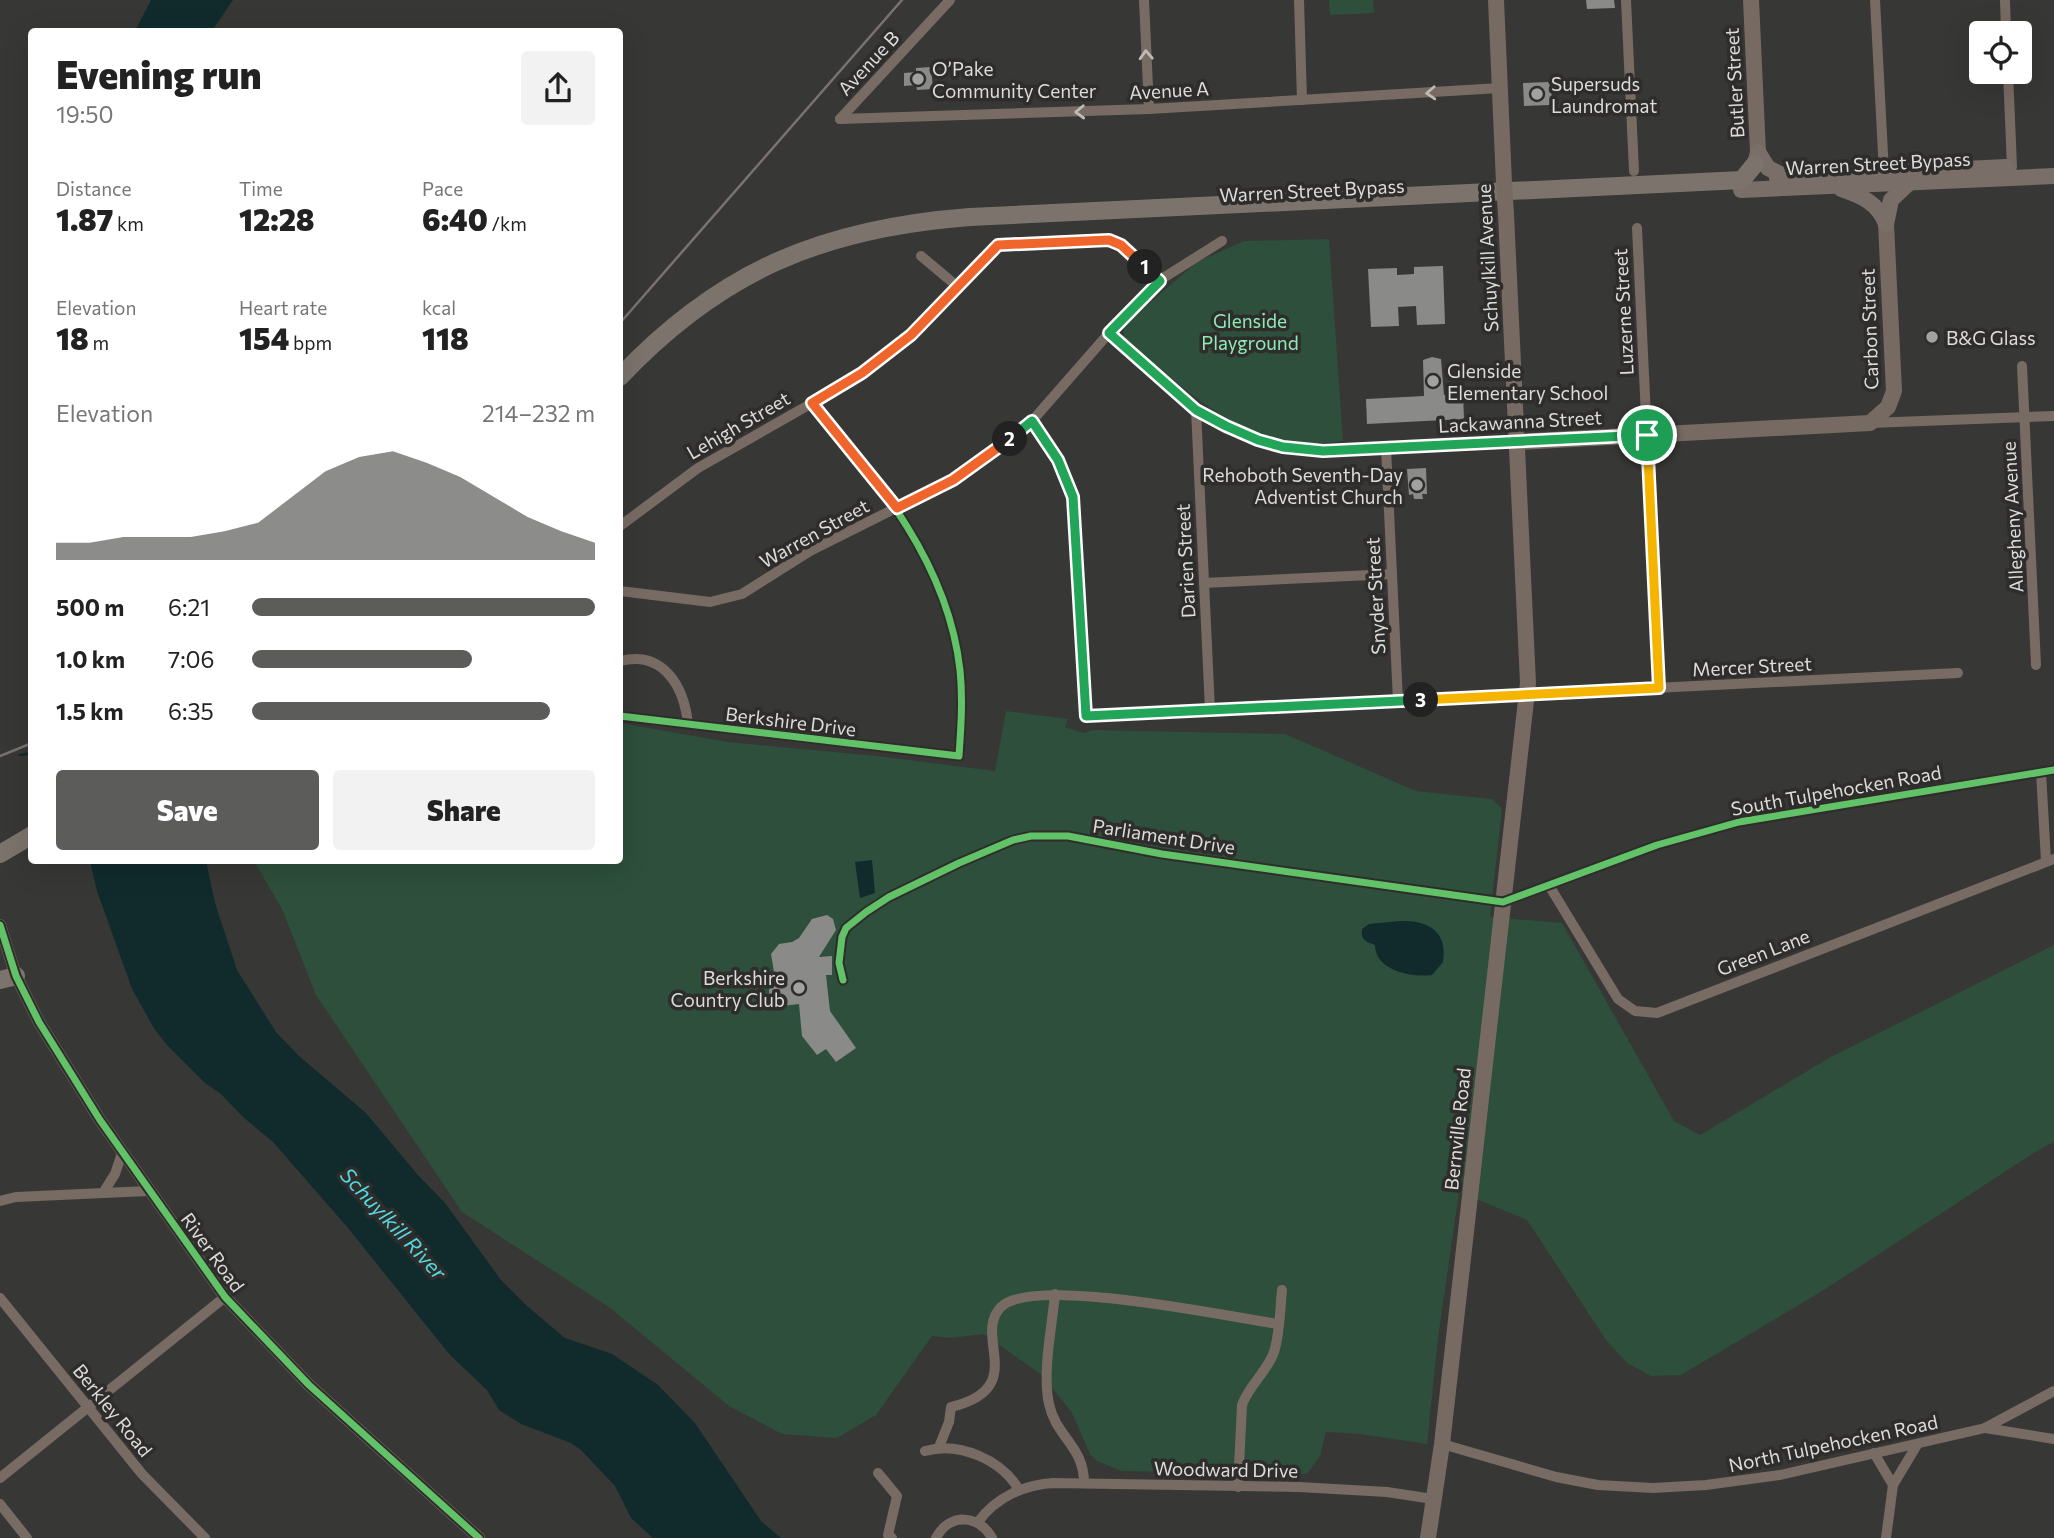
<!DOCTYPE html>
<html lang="en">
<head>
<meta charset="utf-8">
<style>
  body { margin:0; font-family:Commissioner,sans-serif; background:#f2f2f2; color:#222; height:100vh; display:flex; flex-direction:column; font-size:26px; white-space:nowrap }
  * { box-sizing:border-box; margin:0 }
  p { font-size:23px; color:#767676 }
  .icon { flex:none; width:38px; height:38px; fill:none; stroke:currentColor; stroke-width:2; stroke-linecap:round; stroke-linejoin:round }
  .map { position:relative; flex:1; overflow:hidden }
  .drawer { position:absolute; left:28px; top:28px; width:595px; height:836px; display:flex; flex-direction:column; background:#fff; border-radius:7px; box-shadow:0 7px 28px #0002 }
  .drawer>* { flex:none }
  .buttons { position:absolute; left:1969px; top:21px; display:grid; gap:14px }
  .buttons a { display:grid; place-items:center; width:63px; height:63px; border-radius:7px; background:#fff; box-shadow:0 7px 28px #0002; font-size:35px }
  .pin { position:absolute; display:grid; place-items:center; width:60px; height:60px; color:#fff; margin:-30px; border:4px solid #fff; border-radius:50%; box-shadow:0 2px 7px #0007 }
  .km { position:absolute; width:35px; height:35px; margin:-18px; border-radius:50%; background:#222; color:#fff; font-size:19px; line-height:35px; text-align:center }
  .round { display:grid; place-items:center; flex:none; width:74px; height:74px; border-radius:7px; background:#f2f2f2 }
  .overview { display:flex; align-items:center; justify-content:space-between; height:119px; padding:0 28px }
  h1 { font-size:38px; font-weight:800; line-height:52px }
  .stats { display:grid; grid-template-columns:repeat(3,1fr); gap:10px; height:119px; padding:7px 28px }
  .stats div { display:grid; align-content:center }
  .stats b { font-size:30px; font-weight:800 }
  .stats small { font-size:19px; font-weight:400 }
  .stats p { font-size:19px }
  .chart { height:196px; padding:14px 28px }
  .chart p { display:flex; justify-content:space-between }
  .chart svg { width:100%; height:126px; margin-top:7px; fill:#5c5c5b; opacity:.7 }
  .cta { display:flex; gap:14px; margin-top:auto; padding:14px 28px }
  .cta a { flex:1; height:80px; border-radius:7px; background:#5c5c5b; color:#fff; font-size:28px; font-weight:800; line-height:80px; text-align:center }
  .cta a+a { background:#f2f2f2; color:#222 }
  ul { padding:0 28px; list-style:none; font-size:23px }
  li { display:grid; grid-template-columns:112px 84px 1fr; align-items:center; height:52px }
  li i { height:18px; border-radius:9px; background:#5c5c5b }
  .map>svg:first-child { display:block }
  .green { fill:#2d4f3b }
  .water { fill:#112b2d }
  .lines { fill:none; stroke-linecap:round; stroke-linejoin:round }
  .stream { stroke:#112b2d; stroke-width:2.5 }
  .building { fill:#8a8a89 }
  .minor { stroke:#786b63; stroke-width:10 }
  .tertiary { stroke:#786b63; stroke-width:12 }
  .primary { stroke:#776a62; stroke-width:16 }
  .trunk { stroke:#7a6e68; stroke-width:16 }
  .motorway { stroke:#7c736d; stroke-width:18 }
  .rail { stroke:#79736f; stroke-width:2.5 }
  .primary-bridge { stroke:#776a62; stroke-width:16 }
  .cycleway-casing { stroke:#2e2d2b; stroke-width:11 }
  .cycleway { stroke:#61c268; stroke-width:7 }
  .oneway { stroke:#bebab6 }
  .split-1-casing { stroke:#fff; stroke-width:14 }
  .split-2-casing { stroke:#fff; stroke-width:14 }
  .split-3-casing { stroke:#fff; stroke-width:14 }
  .split-4-casing { stroke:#fff; stroke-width:14 }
  .split-1 { stroke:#22a559; stroke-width:9 }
  .split-2 { stroke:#f0652b; stroke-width:9 }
  .split-3 { stroke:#22a559; stroke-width:9 }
  .split-4 { stroke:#f5b400; stroke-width:9 }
  .poi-dot { fill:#a2a2a1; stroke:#2e2d2b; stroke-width:2.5 }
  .labels { text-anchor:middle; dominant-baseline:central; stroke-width:7; stroke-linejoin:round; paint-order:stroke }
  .street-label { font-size:19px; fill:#dcdcda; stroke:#2e2d2b }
  .poi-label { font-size:19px; fill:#dcdcda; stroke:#2e2d2b; text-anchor:start }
  .park-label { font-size:19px; fill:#8eeab5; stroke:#2e2d2b }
  .water-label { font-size:21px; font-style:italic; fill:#51d9e1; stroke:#2e2d2b }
</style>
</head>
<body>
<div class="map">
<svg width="2054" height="1538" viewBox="0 0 2054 1538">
  <rect width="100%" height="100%" fill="#373736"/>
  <g class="green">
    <polygon points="1329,0 1373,0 1374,13 1330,15"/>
    <path d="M1329,239L1343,441C1331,442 1318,444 1306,444C1231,438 1178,383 1123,338L1124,328L1144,308L1197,262L1244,241Z"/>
    <polygon points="1006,711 1068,719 1065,727 1084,733 1092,730 1285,734 1416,791 1492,799 1502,809 1490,917 1562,923 1674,1121 1700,1135 1829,1058 2054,945 2054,1142 2035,1152 1824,1290 1681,1375 1651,1376 1627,1363 1606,1340 1527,1220 1459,1192 1438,1338 1427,1444 1360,1434 1326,1432 1320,1456 1307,1474 1121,1471 1097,1461 1090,1454 1072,1413 1043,1376 984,1334 950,1338 932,1336 876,1415 837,1438 782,1434 729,1406 609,1307 462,1212 316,995 282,909 254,861 620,861 620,723 728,742 877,756 995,771"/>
  </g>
  <g class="water">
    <polygon points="151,0 233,0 212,31 135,31"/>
    <polygon points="872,860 875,893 860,898 855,862"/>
    <polygon points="90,861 206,861 215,903 237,970 276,1032 299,1056 366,1113 417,1174 445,1203 501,1280 526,1305 565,1338 612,1354 658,1385 695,1423 761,1521 781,1538 653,1538 631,1518 615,1486 581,1450 571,1443 521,1424 499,1410 487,1390 450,1355 348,1228 273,1142 243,1117 221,1094 205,1083 168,1046 155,1030 132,989 97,891"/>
    <path d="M1400,921C1428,920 1448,931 1443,962L1432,975C1411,978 1375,970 1375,945C1366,942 1360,939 1362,929L1369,924Z"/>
  </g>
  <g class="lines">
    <polyline class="stream" points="20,755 32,753"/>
  </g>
  <g class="building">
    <polygon points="1586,0 1614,0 1615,8 1587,9"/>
    <polygon points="931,67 933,89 917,90 916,85 904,86 904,73 916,72 916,68"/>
    <polygon points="1548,82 1551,87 1552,101 1549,105 1524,106 1523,83"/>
    <polygon points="1443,266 1445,324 1417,325 1416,306 1398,307 1399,326 1371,327 1368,269 1397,268 1397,275 1414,274 1414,267"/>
    <polygon points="1432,357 1441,359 1444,395 1463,394 1464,419 1367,424 1366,399 1424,396 1423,360"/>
    <polygon points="1426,468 1427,494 1422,494 1423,499 1414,499 1413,494 1409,495 1407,469"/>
    <polygon points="827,915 833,919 836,930 819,957 832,956 832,975 826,975 830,1011 856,1048 836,1062 826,1049 817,1055 802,1036 799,1004 773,1007 769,992 770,985 776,984 771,954 779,944 792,942 799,938 812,919"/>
  </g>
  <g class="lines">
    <g class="minor">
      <polyline points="1144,0 1149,109"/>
      <polyline points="1299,0 1302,100"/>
      <polyline points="1626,0 1634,171"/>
      <polyline points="1875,0 1884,173"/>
      <polyline points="2005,0 2006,33"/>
      <polyline points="2008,72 2012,167"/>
      <polyline points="840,119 1149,109 1500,88"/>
      <polyline points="840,119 950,0"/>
      <polyline points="1637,228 1659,688"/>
      <polyline points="921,256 958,287"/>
      <polyline points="1109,333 1196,410 1258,440 1283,447 1323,451 1517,442"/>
      <polyline points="2022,366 2036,665"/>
      <polyline points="1196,410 1210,710"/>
      <polyline points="1032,421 1058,460 1073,497 1086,716 1958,673"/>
      <polyline points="1870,423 2054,416"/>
      <polyline points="1386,448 1398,701"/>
      <polyline points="620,526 698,468 844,385 878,361 925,322 998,245 1109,240 1127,250 1160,280"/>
      <polyline points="1204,583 1392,574"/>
      <polyline points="620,591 710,602 742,594 810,551 952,480 1032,421 1109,333 1160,280 1222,241"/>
      <path d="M620,661C663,650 684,686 688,724"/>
      <path d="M620,716L959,756C961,727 963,699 960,670C948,563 879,482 812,403"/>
      <polyline points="2041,772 2046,861"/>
      <polyline points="1550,887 1618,999 1635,1011 1657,1013 2054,859"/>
      <polyline points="843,980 839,963 842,937 846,928 866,912 889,897 959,863 1013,840 1031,836 1068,836 1162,854 1503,902 1657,845 1739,822 2054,770"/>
      <polyline points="103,1193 115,1174 122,1153"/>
      <polyline points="0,1201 16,1197 148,1191"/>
      <path d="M1055,1294C1052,1327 1042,1373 1049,1404C1056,1437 1084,1446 1084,1483"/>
      <polyline points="0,1298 142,1474 205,1538"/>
      <polyline points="1985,1428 2054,1439"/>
      <polyline points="1442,1444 1556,1477 1598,1485 1653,1488 1706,1485 1780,1475 1985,1428 2054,1391"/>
      <path d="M939,1447L949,1422L951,1407C1030,1388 972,1336 1001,1307C1032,1275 1230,1317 1278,1324"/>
      <path d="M925,1451C959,1441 1002,1460 1019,1490"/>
      <polyline points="1874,1453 1893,1485"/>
      <polyline points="878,1473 897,1496 888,1535 892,1538"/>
      <polyline points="0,1478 225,1297"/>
      <path d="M1238,1487L1242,1405C1249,1385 1267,1372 1274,1352C1280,1333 1280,1309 1282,1290"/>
      <polyline points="0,1504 27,1538"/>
      <path d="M978,1522C996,1497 1024,1485 1053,1483L1299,1487L1387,1492L1433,1499"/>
      <path d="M936,1538C949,1513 979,1514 992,1538"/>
      <polyline points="1886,1538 1893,1485 1917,1445"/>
    </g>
    <polyline class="tertiary" points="0,925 16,976 39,1022 100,1120 225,1297 309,1385 479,1538"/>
    <g class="primary">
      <polyline points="1496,0 1504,183"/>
      <polyline points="1751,0 1758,152 1755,164"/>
      <polyline points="1517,442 1870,423 1888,407 1894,391 1886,224"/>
      <polyline points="1428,1538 1442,1444 1528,683 1506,214"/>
    </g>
    <g class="trunk">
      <polyline points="1758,152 1768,168 1788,178"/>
      <polyline points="1777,178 2006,167"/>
      <path d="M1841,189C1862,196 1878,203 1886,224"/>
      <polyline points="1741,190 2054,176"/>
      <polyline points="1886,224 1891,200 1909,183"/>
    </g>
    <g class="motorway">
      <path d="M620,377C721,270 824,228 970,217L1742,180L1755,164"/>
      <polyline points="0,854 32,835"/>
      <polyline points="0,980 16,976"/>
    </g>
    <g class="rail">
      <polyline points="620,323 902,0"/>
      <polyline points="0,756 32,743"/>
    </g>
    <polyline class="primary-bridge" points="1504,183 1506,214"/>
    <defs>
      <g id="cycleway">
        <path d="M620,716L959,756C961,727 963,699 960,670C948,563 879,482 812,403"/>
        <polyline points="0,925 16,976 39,1022 100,1120 225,1297 309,1385 479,1538"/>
        <polyline points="843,980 839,963 842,937 846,928 866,912 889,897 959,863 1013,840 1031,836 1068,836 1162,854 1503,902 1657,845 1739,822 2054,770"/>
      </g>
    </defs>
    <use href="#cycleway" class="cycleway-casing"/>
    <use href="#cycleway" class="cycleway"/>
  </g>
  <defs><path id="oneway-chevron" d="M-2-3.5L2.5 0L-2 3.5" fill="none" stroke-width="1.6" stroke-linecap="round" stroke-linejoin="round" transform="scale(1.75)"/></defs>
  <g class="oneway">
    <use href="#oneway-chevron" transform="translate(1146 55) rotate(-93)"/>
    <use href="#oneway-chevron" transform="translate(1431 93) rotate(177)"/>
    <use href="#oneway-chevron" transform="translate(1080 112) rotate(178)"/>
  </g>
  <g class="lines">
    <defs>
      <polyline id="split-1" points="1145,267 1160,281 1109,333 1196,410 1226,426 1258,440 1283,447 1323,451 1647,435"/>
      <polyline id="split-2" points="1010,439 953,480 897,508 812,403 862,373 911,335 998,245 1109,240 1121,245 1145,267"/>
      <polyline id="split-3" points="1010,439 1032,421 1058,460 1073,497 1086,716 1421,700"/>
      <polyline id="split-4" points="1421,700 1659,688 1647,435"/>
    </defs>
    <use href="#split-1" class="split-1-casing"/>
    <use href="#split-2" class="split-2-casing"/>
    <use href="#split-3" class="split-3-casing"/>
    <use href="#split-4" class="split-4-casing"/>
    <use href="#split-1" class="split-1"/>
    <use href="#split-2" class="split-2"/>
    <use href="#split-3" class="split-3"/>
    <use href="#split-4" class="split-4"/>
  </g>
  <g class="poi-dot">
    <circle cx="918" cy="79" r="7"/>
    <circle cx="1537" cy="94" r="7"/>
    <circle cx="1932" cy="337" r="7"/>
    <circle cx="1433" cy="381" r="7"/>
    <circle cx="1417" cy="485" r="7"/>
    <circle cx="799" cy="988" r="7"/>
  </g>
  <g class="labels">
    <g class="street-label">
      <text transform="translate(868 63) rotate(-47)">Avenue B</text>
      <text transform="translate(1734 83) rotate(-93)">Butler Street</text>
      <text transform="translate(1169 90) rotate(-3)">Avenue A</text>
      <text transform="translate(1878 163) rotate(-3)">Warren Street Bypass</text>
      <text transform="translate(1312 190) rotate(-3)">Warren Street Bypass</text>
      <text transform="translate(1487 258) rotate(-93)">Schuylkill Avenue</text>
      <text transform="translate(1623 312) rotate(-93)">Luzerne Street</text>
      <text transform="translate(1869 329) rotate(-92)">Carbon Street</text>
      <text transform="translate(1520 421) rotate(-3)">Lackawanna Street</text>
      <text transform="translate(738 425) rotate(-30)">Lehigh Street</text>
      <text transform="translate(2012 517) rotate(-93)">Allegheny Avenue</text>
      <text transform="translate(814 533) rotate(-29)">Warren Street</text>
      <text transform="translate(1185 561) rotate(-93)">Darien Street</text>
      <text transform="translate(1375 596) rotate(-93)">Snyder Street</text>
      <text transform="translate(1752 666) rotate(-3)">Mercer Street</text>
      <text transform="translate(791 721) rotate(7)">Berkshire Drive</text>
      <text transform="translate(1836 790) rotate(-10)">South Tulpehocken Road</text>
      <text transform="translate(1164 836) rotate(9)">Parliament Drive</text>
      <text transform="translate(1763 952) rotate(-21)">Green Lane</text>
      <text transform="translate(1457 1129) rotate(-84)">Bernville Road</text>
      <text transform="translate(213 1252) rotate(54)">River Road</text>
      <text transform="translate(113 1410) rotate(51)">Berkley Road</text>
      <text transform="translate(1833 1443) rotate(-12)">North Tulpehocken Road</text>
      <text transform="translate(1226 1469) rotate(1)">Woodward Drive</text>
    </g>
    <g class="poi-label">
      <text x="932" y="68">O’Pake<tspan x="932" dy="22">Community Center</tspan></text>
      <text x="1551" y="83">Supersuds<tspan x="1551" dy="22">Laundromat</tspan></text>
      <text x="1946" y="337">B&amp;G Glass</text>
      <text x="1447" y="370">Glenside<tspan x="1447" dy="22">Elementary School</tspan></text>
      <text x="1403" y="474" text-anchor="end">Rehoboth Seventh-Day<tspan x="1403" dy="22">Adventist Church</tspan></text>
      <text x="785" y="977" text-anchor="end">Berkshire<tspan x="785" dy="22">Country Club</tspan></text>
    </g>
    <g class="park-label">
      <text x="1250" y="320">Glenside<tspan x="1250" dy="22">Playground</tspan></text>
    </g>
    <g class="water-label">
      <text transform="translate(394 1223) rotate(47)">Schuylkill River</text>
    </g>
  </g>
</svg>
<div class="buttons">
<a><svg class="icon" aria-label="locate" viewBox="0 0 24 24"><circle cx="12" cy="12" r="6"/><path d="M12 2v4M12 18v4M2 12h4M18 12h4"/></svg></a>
</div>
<div class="pin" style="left:1647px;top:435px;background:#1e9e55"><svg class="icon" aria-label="arrive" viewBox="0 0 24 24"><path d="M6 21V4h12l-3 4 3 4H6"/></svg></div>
<b class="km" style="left:1145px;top:267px">1</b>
<b class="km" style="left:1010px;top:439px">2</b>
<b class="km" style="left:1421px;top:700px">3</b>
<section class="drawer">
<div class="overview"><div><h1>Evening run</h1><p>19:50</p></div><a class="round"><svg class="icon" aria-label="share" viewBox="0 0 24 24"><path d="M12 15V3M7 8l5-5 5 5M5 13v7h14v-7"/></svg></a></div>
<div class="stats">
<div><p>Distance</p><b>1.87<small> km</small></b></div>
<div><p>Time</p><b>12:28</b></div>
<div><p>Pace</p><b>6:40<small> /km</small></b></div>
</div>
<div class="stats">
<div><p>Elevation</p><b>18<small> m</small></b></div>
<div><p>Heart rate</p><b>154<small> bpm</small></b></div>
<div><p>kcal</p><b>118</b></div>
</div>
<div class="chart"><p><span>Elevation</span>214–232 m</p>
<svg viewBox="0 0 160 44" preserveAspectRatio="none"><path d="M0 44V38L10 38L20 36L30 36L40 36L50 34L60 31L70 22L80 13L90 8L100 6L110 10L120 15L130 22L140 29L150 34L160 38V44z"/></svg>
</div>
<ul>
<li><b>500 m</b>6:21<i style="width:100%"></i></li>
<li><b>1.0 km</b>7:06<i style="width:64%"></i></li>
<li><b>1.5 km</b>6:35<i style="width:87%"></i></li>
</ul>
<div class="cta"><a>Save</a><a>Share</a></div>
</section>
</div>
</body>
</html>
